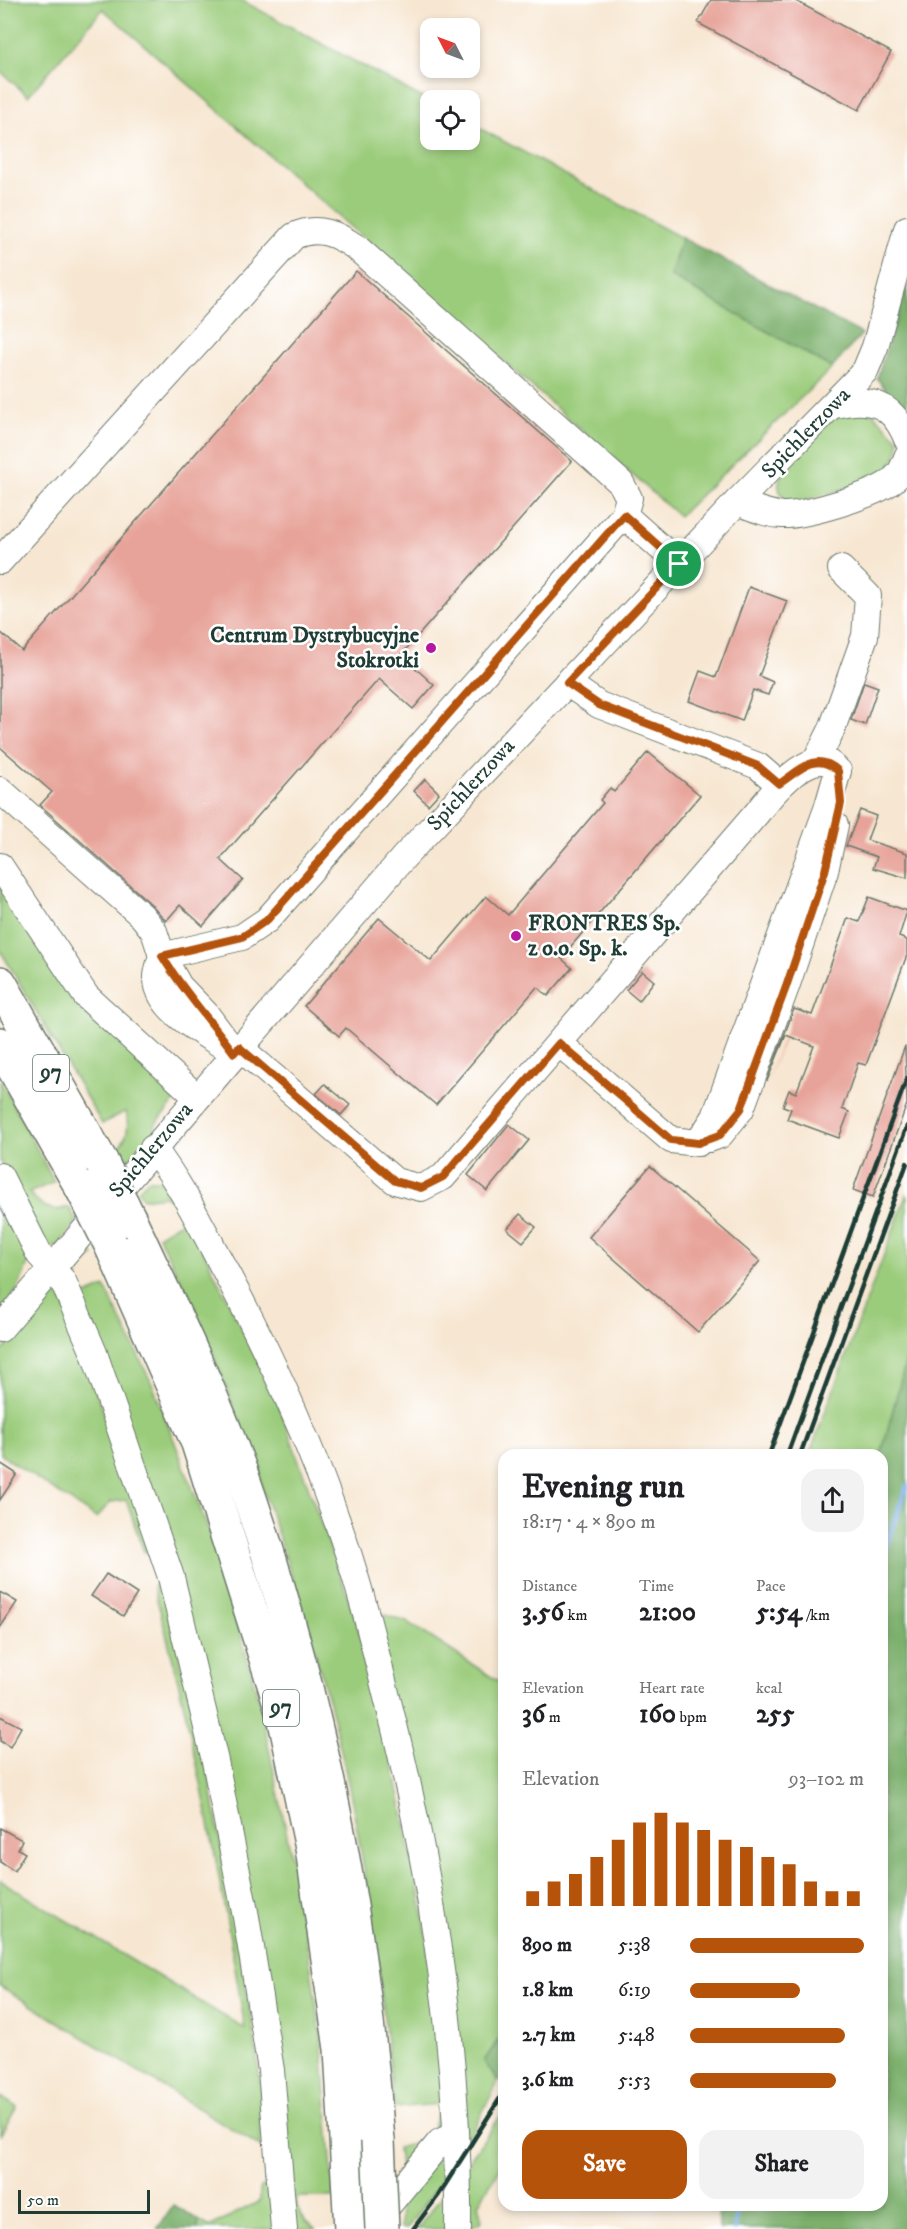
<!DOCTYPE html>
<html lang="en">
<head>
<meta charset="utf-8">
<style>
  body { margin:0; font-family:"IM FELL DW Pica",serif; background:#f2f2f2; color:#202124; height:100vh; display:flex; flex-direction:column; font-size:22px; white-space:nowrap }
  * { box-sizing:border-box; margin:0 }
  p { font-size:20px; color:#757577 }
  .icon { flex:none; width:33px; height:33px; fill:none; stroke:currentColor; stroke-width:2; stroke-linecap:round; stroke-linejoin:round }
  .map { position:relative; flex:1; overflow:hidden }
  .side { position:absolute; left:498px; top:1449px; width:390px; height:762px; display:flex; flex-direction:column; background:#fff; border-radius:18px; box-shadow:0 3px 9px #0003 }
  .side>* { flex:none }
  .needle { width:39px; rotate:312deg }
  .buttons { position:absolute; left:420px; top:18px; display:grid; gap:12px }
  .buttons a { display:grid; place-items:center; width:60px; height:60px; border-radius:12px; background:#fff; box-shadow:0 3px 9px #0003; font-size:30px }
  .scale { position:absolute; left:18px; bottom:15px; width:132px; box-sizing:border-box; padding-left:6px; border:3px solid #1f3d34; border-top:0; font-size:16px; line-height:21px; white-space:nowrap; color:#1f3d34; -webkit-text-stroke:4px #fff; paint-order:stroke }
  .pin { position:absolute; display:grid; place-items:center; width:51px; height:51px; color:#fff; margin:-26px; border:3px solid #fff; border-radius:50%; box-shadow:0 2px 6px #0007 }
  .round { display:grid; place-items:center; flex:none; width:63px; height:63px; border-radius:18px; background:#f2f2f2 }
  .head { display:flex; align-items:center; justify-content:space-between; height:102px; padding:0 24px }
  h1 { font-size:33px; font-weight:700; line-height:45px }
  .stats { display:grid; grid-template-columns:repeat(3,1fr); gap:9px; height:102px; padding:6px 24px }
  .stats div { display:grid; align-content:center }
  .stats b { font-size:26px; font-weight:700 }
  .stats small { font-size:16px; font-weight:400 }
  .stats p { font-size:16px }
  .chart { height:168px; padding:12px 24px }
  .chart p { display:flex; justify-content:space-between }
  .chart svg { width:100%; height:108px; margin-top:6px; stroke:#b45309; stroke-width:6 }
  .primary-button { display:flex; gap:12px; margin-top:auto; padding:12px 24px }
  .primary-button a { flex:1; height:69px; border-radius:18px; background:#b45309; color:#fff; font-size:24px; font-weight:700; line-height:69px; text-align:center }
  .primary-button a+a { background:#f2f2f2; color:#202124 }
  ul { padding:0 24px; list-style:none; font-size:20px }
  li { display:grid; grid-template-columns:96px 72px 1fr; align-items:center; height:45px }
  li i { height:15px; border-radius:8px; background:#b45309 }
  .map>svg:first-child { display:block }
  .green { fill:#9bcc7c; stroke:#5d8458; stroke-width:1.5 }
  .forest { fill:#7cb06c; stroke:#4e7650; stroke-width:1.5 }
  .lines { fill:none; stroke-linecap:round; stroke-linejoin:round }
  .stream { stroke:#7aade7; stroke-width:5 }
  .building { fill:#e7a399 }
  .minor-casing { stroke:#6b786b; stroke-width:28 }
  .major-casing { stroke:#6b786b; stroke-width:36 }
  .minor { stroke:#fff; stroke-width:26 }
  .major { stroke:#fff; stroke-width:33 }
  .rail { stroke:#1f3d34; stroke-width:4.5 }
  .major-bridge-casing { stroke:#6b786b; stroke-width:36; stroke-linecap:butt }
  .major-bridge { stroke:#fff; stroke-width:33 }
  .route-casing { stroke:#fff; stroke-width:12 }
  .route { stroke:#b45309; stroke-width:8 }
  .poi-dot { fill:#b5179e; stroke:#fff; stroke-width:2 }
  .labels { text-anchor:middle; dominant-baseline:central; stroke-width:5; stroke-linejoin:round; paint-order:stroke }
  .shield { fill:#fff; stroke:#627771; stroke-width:1.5 }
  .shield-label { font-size:21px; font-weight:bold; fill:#1f3d34 }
  .street-label { font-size:22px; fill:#1f3d34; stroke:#fff }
  .poi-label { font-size:22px; font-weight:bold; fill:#1f3d34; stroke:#fff; text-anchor:end }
</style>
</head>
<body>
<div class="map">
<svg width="907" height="2229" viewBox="0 0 907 2229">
  <rect width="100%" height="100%" fill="#fff"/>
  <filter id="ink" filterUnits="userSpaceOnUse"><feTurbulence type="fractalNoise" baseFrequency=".0167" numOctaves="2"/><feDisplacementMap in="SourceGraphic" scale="12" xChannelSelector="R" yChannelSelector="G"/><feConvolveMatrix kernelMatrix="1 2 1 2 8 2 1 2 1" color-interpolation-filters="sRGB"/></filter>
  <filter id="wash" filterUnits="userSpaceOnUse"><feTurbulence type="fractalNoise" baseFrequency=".008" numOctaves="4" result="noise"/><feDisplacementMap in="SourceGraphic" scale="24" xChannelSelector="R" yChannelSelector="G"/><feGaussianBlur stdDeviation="1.35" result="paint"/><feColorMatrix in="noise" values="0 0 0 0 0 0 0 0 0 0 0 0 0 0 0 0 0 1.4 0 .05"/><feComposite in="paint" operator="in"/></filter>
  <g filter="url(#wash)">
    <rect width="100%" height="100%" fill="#f7e7d2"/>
    <g class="green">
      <polygon points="0,0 241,0 430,102 430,140 470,140 470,123 682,238 670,276 832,368 679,516 103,9 28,96 0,71"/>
      <path d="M870,410L899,440L898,453L883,476L793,505C778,495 774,486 784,469L833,417Z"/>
      <path d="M0,885L179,1096L155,1125L156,1130L125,1164L115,1153C127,1138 130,1130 126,1111L102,1124L0,950Z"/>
      <path d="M0,1079L54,1182L29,1193C42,1206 51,1214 69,1207L77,1222L58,1246L48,1248L0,1161Z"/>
      <polygon points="148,1180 160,1180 177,1204 165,1196 143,1199 138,1190"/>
      <polygon points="0,1190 29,1261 18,1289 0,1311"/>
      <polygon points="907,1193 907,1357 881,1455 809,1455"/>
      <path d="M187,1218L277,1400L355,1617L390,1749L425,1923L447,2124L401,2179L398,2148C425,2140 435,2134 439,2104L394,2108C383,2002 371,1897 350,1792C330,1693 299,1597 267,1502C237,1412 203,1320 158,1236Z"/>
      <path d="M90,1248L94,1256C76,1266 74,1278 81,1297L105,1287L153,1386L219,1557L260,1705L300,1898L321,2035L334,2197H297C294,2211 305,2221 315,2229H290L216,1747L66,1273Z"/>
      <polygon points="52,1292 61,1295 153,1549 144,1552 126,1500 111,1502 96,1518 0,1454 0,1354"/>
      <path d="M153,1585L162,1587L208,1770L254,2034L261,2088V2147L0,1986V1880L245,2029C221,1879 194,1731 153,1585Z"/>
      <polygon points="373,1611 407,1622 504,1685 504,2032 484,2061 498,2082 467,2142"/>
      <polygon points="0,2097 17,2107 0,2135"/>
      <polygon points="504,2111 504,2162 478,2204 482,2221 467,2229 465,2166"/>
      <polygon points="442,2160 448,2163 449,2169 407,2229 401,2229 400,2201 429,2162"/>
      <polygon points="271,2185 278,2229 197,2229 200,2221 209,2227 260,2201 260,2187"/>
      <polygon points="448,2188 449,2229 417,2229"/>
    </g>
    <g class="forest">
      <polygon points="682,238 862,334 832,368 670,276"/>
      <polygon points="907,285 907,419 877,378"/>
      <polygon points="907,1357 907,2229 719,2229 718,2205 882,2205 881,1455"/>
      <polygon points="504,2032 504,2071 498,2082 484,2061"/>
      <polygon points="174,2205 200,2221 197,2229 157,2229"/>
    </g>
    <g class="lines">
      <g class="stream">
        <polyline points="882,1557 907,1486"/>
        <polyline points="735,2229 736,2205"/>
      </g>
    </g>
    <g id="blocks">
      <g class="building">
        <polygon points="711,0 794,0 891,52 859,110 698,23"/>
        <polygon points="356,271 572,461 401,655 434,685 413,709 379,679 220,859 243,880 203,926 180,905 166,921 152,905 40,805 52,792 0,747 0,632 22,651"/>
        <polygon points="749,587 787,601 759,676 773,682 768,695 753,690 742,721 689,701 700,671 716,677"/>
        <polygon points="864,682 878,687 865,725 851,720"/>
        <polygon points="648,752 700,795 561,958 572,968 548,996 537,987 436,1105 346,1028 339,1036 304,1006 379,918 431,961 486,896 508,915 603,803 600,800 610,788 614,792"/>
        <polygon points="425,779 439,793 428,805 414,791"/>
        <polygon points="860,810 876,816 867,840 907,853 907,878 873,868 877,857 846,846"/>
        <polygon points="869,897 907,911 899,937 907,940 907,955 866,1065 858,1063 842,1109 849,1112 839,1138 787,1119 791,1109 783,1106 789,1090 796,1093 814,1046 786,1035 767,1081 794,1009 812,1015 848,918 859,922"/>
        <polygon points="642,971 654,981 639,1001 626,990"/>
        <polygon points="905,1046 907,1104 873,1197 853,1190"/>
        <polygon points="325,1084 350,1105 341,1115 316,1094"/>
        <polygon points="509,1124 529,1140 487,1191 468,1175"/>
        <polygon points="650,1166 760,1261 698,1332 589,1237"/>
        <polygon points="520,1214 536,1227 523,1242 507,1229"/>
        <polygon points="0,1463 17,1474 0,1500"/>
        <polygon points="106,1574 137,1594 123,1616 91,1596"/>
        <polygon points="0,1592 17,1602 0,1628"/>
        <polygon points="0,1716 21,1727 10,1747 0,1741"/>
        <polygon points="0,1828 22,1840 18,1849 25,1853 14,1871 0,1862"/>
      </g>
    </g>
  </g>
  <g filter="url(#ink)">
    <use href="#blocks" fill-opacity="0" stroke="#6b786b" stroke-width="1.5"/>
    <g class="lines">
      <defs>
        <g id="minor">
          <path d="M835,405C871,396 893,404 907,439"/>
          <path d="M737,502C751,507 768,515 782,515C804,516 876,495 893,480C901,474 904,466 907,457"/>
          <path d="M0,561L294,236C318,225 337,234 357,248L621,483L629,498L624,515"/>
          <polyline points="567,683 599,705 758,766 779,784"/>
          <polyline points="816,761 832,729 865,636 868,596 841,569"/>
          <polyline points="0,790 142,916 154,931 162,956 179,986 206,1014 235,1053"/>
          <polyline points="0,866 86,996 197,1097"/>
          <polyline points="162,956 242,937 267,920 624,515 679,564"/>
          <path d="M162,956C160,963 156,973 157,980C159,1009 198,1030 220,1044"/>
          <path d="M239,1047L395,1181L421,1188L443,1177L757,813C769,797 804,754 827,762C831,763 834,768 838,771L827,809L715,1117L698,1143L671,1140L559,1043"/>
          <polyline points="709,1139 720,1135 741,1109 786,987 825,871 835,825"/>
          <path d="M153,1148C183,1187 204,1232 228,1276C273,1360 312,1447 343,1538C364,1599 378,1663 394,1725C434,1889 460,2060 458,2229"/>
          <polyline points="0,1176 39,1254 63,1281 94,1353 171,1577 215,1761 246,1917 271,2070 284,2229"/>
          <polyline points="0,1329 403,858 737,502 865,371 875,347 907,229"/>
          <polyline points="376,2220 440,2142 456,2135"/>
        </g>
        <g id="major">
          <polyline points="0,983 102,1163"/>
          <polyline points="0,1044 82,1188"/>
          <path d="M130,1220C168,1301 208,1383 239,1467C316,1684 362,1911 378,2141"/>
          <polyline points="111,1245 198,1443 284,1716 312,1848 341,2049 351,2229"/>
        </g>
      </defs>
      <use href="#minor" class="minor-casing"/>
      <use href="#major" class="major-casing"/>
      <use href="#minor" class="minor"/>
      <use href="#major" class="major"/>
      <g class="rail">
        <polyline points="769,1455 907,1078"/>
        <polyline points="787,1455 907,1126"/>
        <polyline points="800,1455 907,1163"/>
        <polyline points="413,2229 438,2196 504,2092"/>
      </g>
      <defs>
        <g id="major-bridge">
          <polyline points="102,1163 130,1220"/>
          <polyline points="82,1188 111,1245"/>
          <polyline points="378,2141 382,2229"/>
        </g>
      </defs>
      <use href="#major-bridge" class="major-bridge-casing"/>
      <use href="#major-bridge" class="major-bridge"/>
    </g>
  </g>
  <g class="lines" filter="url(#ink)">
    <defs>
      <path id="route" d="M624,515L679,564L567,683L599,705L758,766L779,784C799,771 816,750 838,771L841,803L825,871L786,987L741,1109L720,1135L698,1143L671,1140L559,1043L443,1177L421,1188L395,1181L239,1047L234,1053C210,1020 183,991 162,956L242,937L267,920Z"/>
    </defs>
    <use href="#route" class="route-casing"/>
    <use href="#route" class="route"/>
  </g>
  <g class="poi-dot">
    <circle cx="431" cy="648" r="6"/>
    <circle cx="516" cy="936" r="6"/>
  </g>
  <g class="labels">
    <g class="shield">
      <rect x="33" y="1055" width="36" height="36" rx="4.5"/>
      <rect x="263" y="1690" width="36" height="36" rx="4.5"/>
    </g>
    <g class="shield-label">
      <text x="51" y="1073">97</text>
      <text x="281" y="1708">97</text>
    </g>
    <g class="street-label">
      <text transform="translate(806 433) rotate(-46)">Spichlerzowa</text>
      <text transform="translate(471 785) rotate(-47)">Spichlerzowa</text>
      <text transform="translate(151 1150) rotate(-50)">Spichlerzowa</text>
    </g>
    <g class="poi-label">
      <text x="419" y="635">Centrum Dystrybucyjne<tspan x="419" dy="25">Stokrotki</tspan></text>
      <text x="528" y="923" text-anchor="start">FRONTRES Sp.<tspan x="528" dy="25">z o.o. Sp. k.</tspan></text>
    </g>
  </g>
</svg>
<div class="buttons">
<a><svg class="needle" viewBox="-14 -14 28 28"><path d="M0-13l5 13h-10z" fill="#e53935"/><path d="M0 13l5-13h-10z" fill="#757577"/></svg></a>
<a><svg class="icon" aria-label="locate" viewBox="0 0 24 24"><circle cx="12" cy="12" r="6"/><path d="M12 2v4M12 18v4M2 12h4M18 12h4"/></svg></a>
</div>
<div class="scale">50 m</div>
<div class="pin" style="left:679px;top:564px;background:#1e9e55"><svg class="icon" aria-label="arrive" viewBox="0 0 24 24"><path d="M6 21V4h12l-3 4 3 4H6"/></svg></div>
<section class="side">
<div class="head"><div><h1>Evening run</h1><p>18:17 · 4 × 890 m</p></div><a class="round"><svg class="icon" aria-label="share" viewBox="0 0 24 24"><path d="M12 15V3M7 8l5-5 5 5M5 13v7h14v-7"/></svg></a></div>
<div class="stats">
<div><p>Distance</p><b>3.56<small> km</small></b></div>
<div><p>Time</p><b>21:00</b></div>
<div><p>Pace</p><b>5:54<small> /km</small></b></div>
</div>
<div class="stats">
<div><p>Elevation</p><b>36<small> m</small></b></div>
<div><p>Heart rate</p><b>160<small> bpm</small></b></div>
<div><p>kcal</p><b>255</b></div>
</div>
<div class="chart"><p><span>Elevation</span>93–102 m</p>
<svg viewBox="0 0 160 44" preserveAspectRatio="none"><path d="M5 44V38M15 44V34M25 44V31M35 44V24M45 44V17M55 44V10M65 44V6M75 44V10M85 44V13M95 44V17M105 44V20M115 44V24M125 44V27M135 44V34M145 44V38M155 44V38"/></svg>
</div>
<ul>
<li><b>890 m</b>5:38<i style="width:100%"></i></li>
<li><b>1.8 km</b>6:19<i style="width:63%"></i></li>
<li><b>2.7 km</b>5:48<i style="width:89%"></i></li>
<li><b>3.6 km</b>5:53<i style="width:84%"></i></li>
</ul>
<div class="primary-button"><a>Save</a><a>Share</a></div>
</section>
</div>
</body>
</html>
